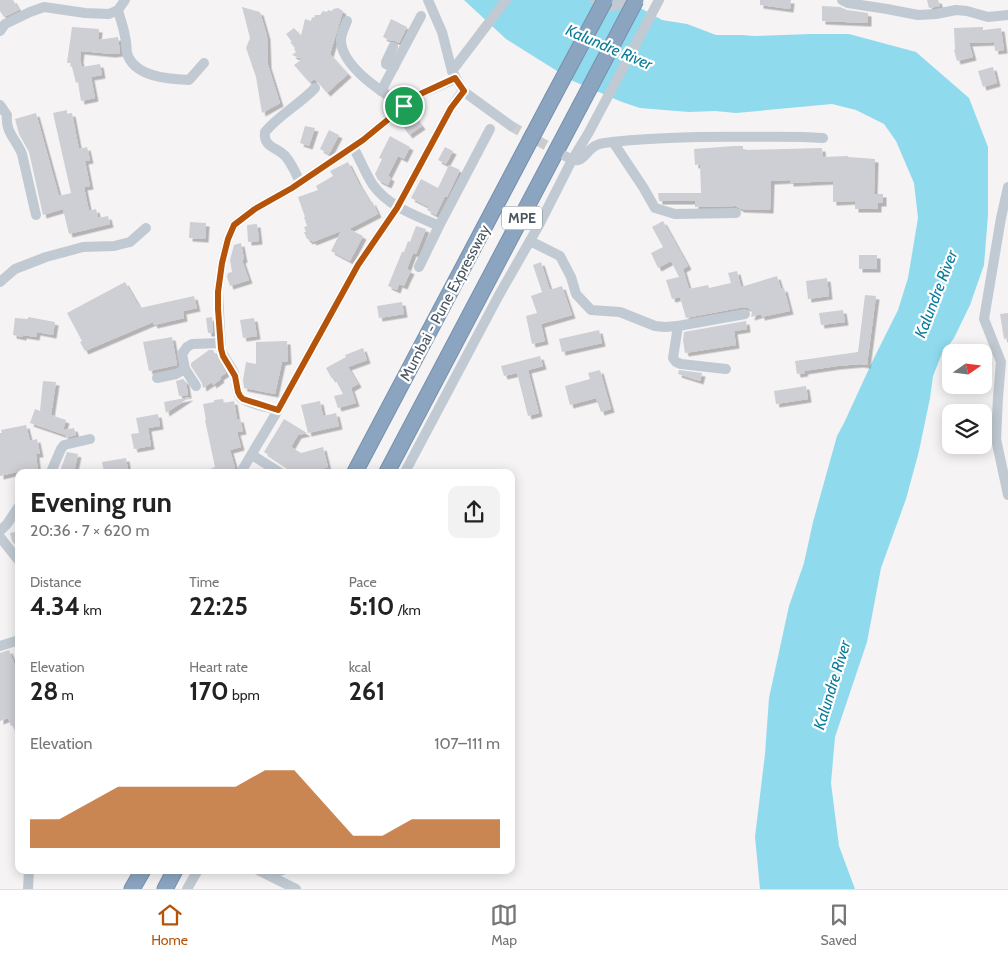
<!DOCTYPE html>
<html lang="en">
<head>
<meta charset="utf-8">
<style>
  body { margin:0; font-family:Cabin,sans-serif; background:#f2f2f2; color:#222; height:100vh; display:flex; flex-direction:column; font-size:19px; white-space:nowrap }
  * { box-sizing:border-box; margin:0 }
  p { font-size:16px; color:#767676 }
  .icon { flex:none; width:28px; height:28px; fill:none; stroke:currentColor; stroke-width:2; stroke-linecap:round; stroke-linejoin:round }
  .map { position:relative; flex:1; overflow:hidden }
  .drawer { position:absolute; left:15px; top:469px; width:500px; height:405px; display:flex; flex-direction:column; background:#fff; border-radius:10px; box-shadow:0 2px 12px #0003 }
  .drawer>* { flex:none }
  .needle { width:32px; rotate:76deg }
  .buttons { position:absolute; left:942px; top:344px; display:grid; gap:10px }
  .buttons a { display:grid; place-items:center; width:50px; height:50px; border-radius:10px; background:#fff; box-shadow:0 2px 12px #0003; font-size:25px }
  .pin { position:absolute; display:grid; place-items:center; width:42px; height:42px; color:#fff; margin:-21px; border:2px solid #fff; border-radius:50%; box-shadow:0 1px 5px #0007 }
  .round { display:grid; place-items:center; flex:none; width:52px; height:52px; border-radius:10px; background:#f2f2f2 }
  .overview { display:flex; align-items:center; justify-content:space-between; height:85px; padding:0 15px }
  h1 { font-size:28px; font-weight:700; line-height:38px }
  .stats { display:grid; grid-template-columns:repeat(3,1fr); gap:8px; height:85px; padding:5px 15px }
  .stats div { display:grid; align-content:center }
  .stats b { font-size:25px; font-weight:700 }
  .stats small { font-size:14px; font-weight:400 }
  .stats p { font-size:14px }
  .chart { height:140px; padding:10px 15px }
  .chart p { display:flex; justify-content:space-between }
  .chart svg { width:100%; height:90px; margin-top:5px; fill:#b45309; opacity:.7 }
  .dock { display:flex; justify-content:space-around; align-items:center; height:70px; border-top:1px solid #e0e0e0; background:#fff; font-size:14px; color:#767676 }
  .dock a { display:grid; justify-items:center; gap:2px }
  .dock .current { color:#b45309 }
  .map>svg:first-child { display:block }
  .water { fill:#90daee }
  .building { fill:#cdcfd5; filter:url(#shadow) }
  .lines { fill:none; stroke-linecap:round; stroke-linejoin:round }
  .minor-tunnel { stroke:#caccce; stroke-width:10; stroke-dasharray:10 5; stroke-linecap:butt }
  .highway-casing { stroke:#7690ad; stroke-width:17 }
  .minor { stroke:#c1cad2; stroke-width:10 }
  .highway { stroke:#8ba5c1; stroke-width:15 }
  .highway-bridge-casing { stroke:#7690ad; stroke-width:17; stroke-linecap:butt }
  .highway-bridge { stroke:#8ba5c1; stroke-width:15 }
  .route-casing { stroke:#fff; stroke-width:10 }
  .route { stroke:#b45309; stroke-width:6 }
  .labels { text-anchor:middle; dominant-baseline:central; stroke-width:4.5; stroke-linejoin:round; paint-order:stroke }
  .shield { fill:#fff; stroke:#808990; stroke-width:1 }
  .shield-label { font-size:14px; font-weight:bold; fill:#4a5661 }
  .street-label { font-size:15px; fill:#4a5661; stroke:#fff }
  .water-label { font-size:16px; font-style:italic; fill:#0c7c9b; stroke:#fff }
</style>
</head>
<body>
<div class="map">
<svg width="1008" height="889" viewBox="0 0 1008 889">
  <defs>
    <filter id="shadow"><feDropShadow dx="3.5" dy="3.5" stdDeviation="0" flood-color="#0004"/></filter>
  </defs>
  <rect width="100%" height="100%" fill="#f5f3f3"/>
  <polygon class="water" points="464,0 626,0 662,20 687,24 716,35 741,35 755,36 811,34 849,34 916,52 969,98 988,147 988,215 984,265 970,305 954,338 941,356 933,376 930,398 919,451 906,499 881,568 867,642 835,737 831,783 839,846 855,889 760,889 755,837 765,754 769,698 789,606 804,563 813,522 837,436 844,423 873,360 898,310 908,278 918,218 914,183 896,141 884,124 856,110 832,104 736,113 715,111 689,112 640,108 622,102 573,81 506,39"/>
  <g class="building">
    <polygon points="0,0 13,0 19,10 4,17 0,11"/>
    <polygon points="760,0 791,0 790,9 760,5"/>
    <polygon points="927,0 938,0 940,6 929,8"/>
    <polygon points="822,6 840,7 847,10 868,13 868,23 822,21"/>
    <polygon points="242,7 260,12 267,36 268,65 280,103 262,113 256,77 246,48 250,38"/>
    <polygon points="338,8 343,11 330,54 348,74 327,93 322,87 320,84 314,79 310,83 294,65 302,59 292,55 296,52 294,49 295,48 290,42 292,42 286,34 294,28 301,36 305,19 311,21 312,17 314,18 315,15 320,15 323,11 327,12 328,10 332,11 333,9"/>
    <polygon points="391,19 407,27 399,43 395,41 391,41 383,37"/>
    <polygon points="72,27 99,29 98,40 118,37 120,53 112,54 81,51 80,59 82,67 100,64 102,75 91,77 95,98 81,101 78,82 76,83 71,63 67,63"/>
    <polygon points="983,27 983,30 1001,28 1004,50 995,51 994,42 969,43 973,57 957,61 954,50 955,50 954,28"/>
    <polygon points="993,67 997,83 983,87 978,71"/>
    <polygon points="67,110 67,114 72,113 79,149 87,147 90,160 85,161 90,186 84,187 89,211 96,209 98,218 108,216 110,224 69,234 63,209 43,215 29,152 19,134 15,119 36,113 59,196 71,193 53,113"/>
    <polygon points="412,113 422,126 409,135 400,122"/>
    <polygon points="305,126 315,128 309,146 300,143"/>
    <polygon points="329,130 339,135 329,154 320,149"/>
    <polygon points="390,136 410,147 404,159 398,156 388,176 391,178 388,185 378,180 375,174 382,159 379,158"/>
    <polygon points="734,146 743,146 743,150 822,148 823,157 848,156 848,157 875,159 874,194 883,194 883,203 878,203 878,209 855,209 855,201 833,202 833,181 790,183 790,180 771,181 770,210 741,209 736,206 695,207 695,201 659,201 658,193 701,193 700,164 695,165 694,149"/>
    <polygon points="445,147 453,151 446,164 438,160"/>
    <polygon points="348,162 359,184 371,204 372,201 378,214 349,229 363,236 350,261 331,251 341,231 313,242 312,240 309,241 308,239 307,239 304,232 306,232 304,227 307,226 304,217 305,217 298,197 318,190 316,186 333,176 330,171"/>
    <polygon points="449,165 460,170 447,197 445,196 436,215 427,210 429,207 411,198 421,179 438,188"/>
    <polygon points="663,221 688,266 683,269 689,289 708,285 709,288 731,283 728,273 737,271 741,287 777,276 781,289 784,288 790,311 761,317 761,314 751,317 752,313 751,310 748,308 744,307 686,318 680,297 672,299 666,280 679,277 671,261 658,268 651,253 663,247 652,227"/>
    <polygon points="190,222 206,223 205,239 189,238"/>
    <polygon points="257,224 259,241 248,242 247,225"/>
    <polygon points="416,226 426,229 416,254 413,253 407,269 411,271 407,279 404,286 399,284 397,290 388,286 402,252 404,252 408,241 410,242"/>
    <polygon points="241,243 244,259 242,260 249,280 230,286 227,277 228,273 232,272 230,260 234,245"/>
    <rect x="859" y="255" width="18" height="14"/>
    <polygon points="541,262 550,290 562,286 572,315 541,324 545,341 532,344 526,316 537,313 531,296 542,292 533,265"/>
    <polygon points="827,278 829,296 808,299 806,281"/>
    <polygon points="125,282 140,308 194,296 197,308 183,311 184,318 154,325 153,322 85,351 80,342 82,341 67,313"/>
    <polygon points="865,295 876,296 867,365 860,364 837,366 804,371 805,373 797,374 795,361 858,352"/>
    <polygon points="402,302 404,314 379,318 377,306"/>
    <polygon points="843,310 845,322 821,325 819,313"/>
    <polygon points="1008,313 1008,338 1004,339 1000,314"/>
    <polygon points="28,317 55,322 53,335 37,332 36,337 23,335 23,337 13,335 15,318 28,319"/>
    <polygon points="212,317 213,333 208,333 206,318"/>
    <polygon points="254,318 257,336 243,338 240,320"/>
    <polygon points="746,321 747,329 734,331 736,345 685,353 683,340 684,332"/>
    <polygon points="599,330 602,343 562,352 559,339"/>
    <polygon points="172,337 177,365 149,371 143,342"/>
    <polygon points="287,341 288,361 282,362 275,394 244,388 243,380 246,362 256,364 256,342"/>
    <polygon points="363,348 367,360 348,367 358,384 351,388 356,403 338,408 334,396 343,394 334,377 332,379 326,368 346,357 345,355"/>
    <polygon points="209,350 213,350 226,373 220,377 221,379 213,385 212,382 203,388 202,383 191,366 191,363"/>
    <polygon points="540,356 543,366 528,370 539,413 528,416 517,373 504,376 501,366"/>
    <polygon points="600,370 611,409 601,412 596,398 570,405 565,386 590,379 588,373"/>
    <polygon points="679,370 702,373 700,381 678,374"/>
    <polygon points="183,379 186,382 188,395 179,396 176,381"/>
    <polygon points="43,381 56,382 51,415 66,420 63,430 74,428 76,435 65,438 65,435 30,423 35,409 40,411"/>
    <polygon points="806,386 808,399 776,404 774,391"/>
    <polygon points="190,397 166,413 164,402"/>
    <polygon points="223,399 224,403 234,401 237,419 240,419 243,431 237,432 241,447 230,450 235,468 234,472 202,472 215,467 205,420 206,420 203,404 214,402 214,400"/>
    <polygon points="320,401 323,416 336,413 339,426 308,433 301,405"/>
    <polygon points="158,414 160,426 148,428 151,446 134,449 131,434 139,433 136,418"/>
    <polygon points="284,419 307,433 298,435 291,447 301,453 323,447 328,467 310,472 294,472 264,452"/>
    <polygon points="26,425 30,441 37,439 40,454 36,454 38,472 25,472 25,470 0,476 0,433 2,433 1,430"/>
    <polygon points="67,452 78,454 74,472 60,471"/>
    <polygon points="126,458 128,470 124,470 125,472 104,472 102,462"/>
    <polygon points="19,531 19,550 12,541 10,533"/>
    <polygon points="9,650 19,676 18,739 13,726 11,726 8,718 0,721 0,653"/>
  </g>
  <g class="lines">
    <polyline class="minor-tunnel" points="511,126 560,153"/>
    <defs>
      <g id="highway">
        <polyline points="355,472 552,99"/>
        <polyline points="387,472 579,108"/>
        <polyline points="132,889 143,870"/>
        <polyline points="165,889 175,870"/>
      </g>
    </defs>
    <use href="#highway" class="highway-casing"/>
    <g class="minor">
      <polyline points="428,0 442,32 452,71 463,91 511,126"/>
      <polyline points="595,0 611,6 638,1"/>
      <polyline points="842,0 848,3 887,9 918,15 936,14 956,10 967,11 988,17 1008,15"/>
      <path d="M118,10C120,19 124,28 125,37C127,42 126,48 127,53C134,77 168,79 189,80L204,63"/>
      <path d="M347,21C345,26 341,34 341,40C341,67 384,93 404,106"/>
      <polyline points="0,31 5,24 30,12 44,7 85,13 109,14 118,10 125,0"/>
      <polyline points="393,47 386,62 386,64 394,67"/>
      <polyline points="452,71 506,0"/>
      <polyline points="381,91 421,16"/>
      <path d="M0,105L7,115C5,132 16,139 22,154L36,215"/>
      <polyline points="613,142 643,187 655,208 675,214 736,213"/>
      <path d="M353,147C360,159 365,173 373,185C389,207 415,215 439,226L490,129"/>
      <path d="M565,156C581,165 581,158 591,149C597,143 604,143 612,142C675,135 739,137 803,137L823,138"/>
      <path d="M300,182C296,174 292,164 286,157C278,147 263,148 265,132C279,115 300,104 315,88"/>
      <polyline points="1008,187 1001,218 984,319 1001,362 998,397 996,439 1008,495"/>
      <polyline points="530,241 560,256 571,277 576,294 591,310 620,312 655,326 665,327 678,326 673,358 676,362 681,364 726,369"/>
      <polyline points="419,267 439,226"/>
      <polyline points="0,282 15,269 46,257 83,247 114,246 130,242 146,228"/>
      <polyline points="678,326 745,314"/>
      <polyline points="157,378 176,374 185,369"/>
      <polyline points="196,386 185,369 182,354 187,347 192,344 221,343"/>
      <path d="M278,410C270,408 245,403 240,397C236,391 237,380 234,373C230,364 224,359 221,349L218,292L222,263L228,239L234,225L255,209L292,188L363,140L418,95L455,79"/>
      <polyline points="252,455 279,472"/>
      <polyline points="51,472 61,449 64,445 90,439"/>
      <polyline points="241,472 278,410 358,265 397,208 451,108 463,91"/>
      <polyline points="405,472 499,295 539,225 572,160 589,132 659,0"/>
      <polyline points="0,531 7,524 19,506"/>
      <polyline points="0,537 19,561"/>
      <polyline points="0,646 19,640"/>
      <polyline points="258,870 296,889"/>
      <polyline points="267,874 283,870"/>
      <polyline points="28,889 29,870"/>
      <polyline points="187,889 198,870"/>
    </g>
    <use href="#highway" class="highway"/>
    <defs>
      <g id="highway-bridge">
        <polyline points="552,99 605,0"/>
        <polyline points="579,108 636,0"/>
      </g>
    </defs>
    <use href="#highway-bridge" class="highway-bridge-casing"/>
    <use href="#highway-bridge" class="highway-bridge"/>
  </g>
  <g class="lines">
    <defs>
      <polygon id="route" points="455,78 464,91 451,108 397,208 358,265 278,410 243,399 240,396 238,392 235,376 223,356 221,349 218,309 218,292 222,263 228,239 234,225 255,209 292,188 363,140 418,95"/>
    </defs>
    <use href="#route" class="route-casing"/>
    <use href="#route" class="route"/>
  </g>
  <g class="labels">
    <rect class="shield" x="502" y="206.5" width="40" height="23" rx="4"/>
    <g class="shield-label">
      <text x="522" y="218">MPE</text>
    </g>
    <g class="street-label">
      <text transform="translate(445 303) rotate(-62)">Mumbai - Pune Expressway</text>
    </g>
    <g class="water-label">
      <text transform="translate(609 47) rotate(23)">Kalundre River</text>
      <text transform="translate(936 294) rotate(-69)">Kalundre River</text>
      <text transform="translate(832 685) rotate(-73)">Kalundre River</text>
    </g>
  </g>
</svg>
<div class="buttons">
<a><svg class="needle" viewBox="-14 -14 28 28"><path d="M0-13l5 13h-10z" fill="#e53935"/><path d="M0 13l5-13h-10z" fill="#767676"/></svg></a>
<a><svg class="icon" aria-label="layers" viewBox="0 0 24 24"><path d="M12 4l9 5-9 5-9-5zM3 14l9 5 9-5"/></svg></a>
</div>
<div class="pin" style="left:404px;top:106px;background:#1e9e55"><svg class="icon" aria-label="arrive" viewBox="0 0 24 24"><path d="M6 21V4h12l-3 4 3 4H6"/></svg></div>
<section class="drawer">
<div class="overview"><div><h1>Evening run</h1><p>20:36 · 7 × 620 m</p></div><a class="round"><svg class="icon" aria-label="share" viewBox="0 0 24 24"><path d="M12 15V3M7 8l5-5 5 5M5 13v7h14v-7"/></svg></a></div>
<div class="stats">
<div><p>Distance</p><b>4.34<small> km</small></b></div>
<div><p>Time</p><b>22:25</b></div>
<div><p>Pace</p><b>5:10<small> /km</small></b></div>
</div>
<div class="stats">
<div><p>Elevation</p><b>28<small> m</small></b></div>
<div><p>Heart rate</p><b>170<small> bpm</small></b></div>
<div><p>kcal</p><b>261</b></div>
</div>
<div class="chart"><p><span>Elevation</span>107–111 m</p>
<svg viewBox="0 0 160 44" preserveAspectRatio="none"><path d="M0 44V30L10 30L20 22L30 14L40 14L50 14L60 14L70 14L80 6L90 6L100 22L110 38L120 38L130 30L140 30L150 30L160 30V44z"/></svg>
</div>
</section>
</div>
<nav class="dock">
<a class="current"><svg class="icon" aria-label="home" viewBox="0 0 24 24"><path d="M3 11l9-7 9 7M6 9v11h12V9"/></svg>Home</a>
<a><svg class="icon" aria-label="map" viewBox="0 0 24 24"><path d="M3 6l6-2 6 2 6-2v14l-6 2-6-2-6 2zM9 4v14M15 6v14"/></svg>Map</a>
<a><svg class="icon" aria-label="saved" viewBox="0 0 24 24"><path d="M7 4h10v16l-5-4-5 4z"/></svg>Saved</a>
</nav>
</body>
</html>
